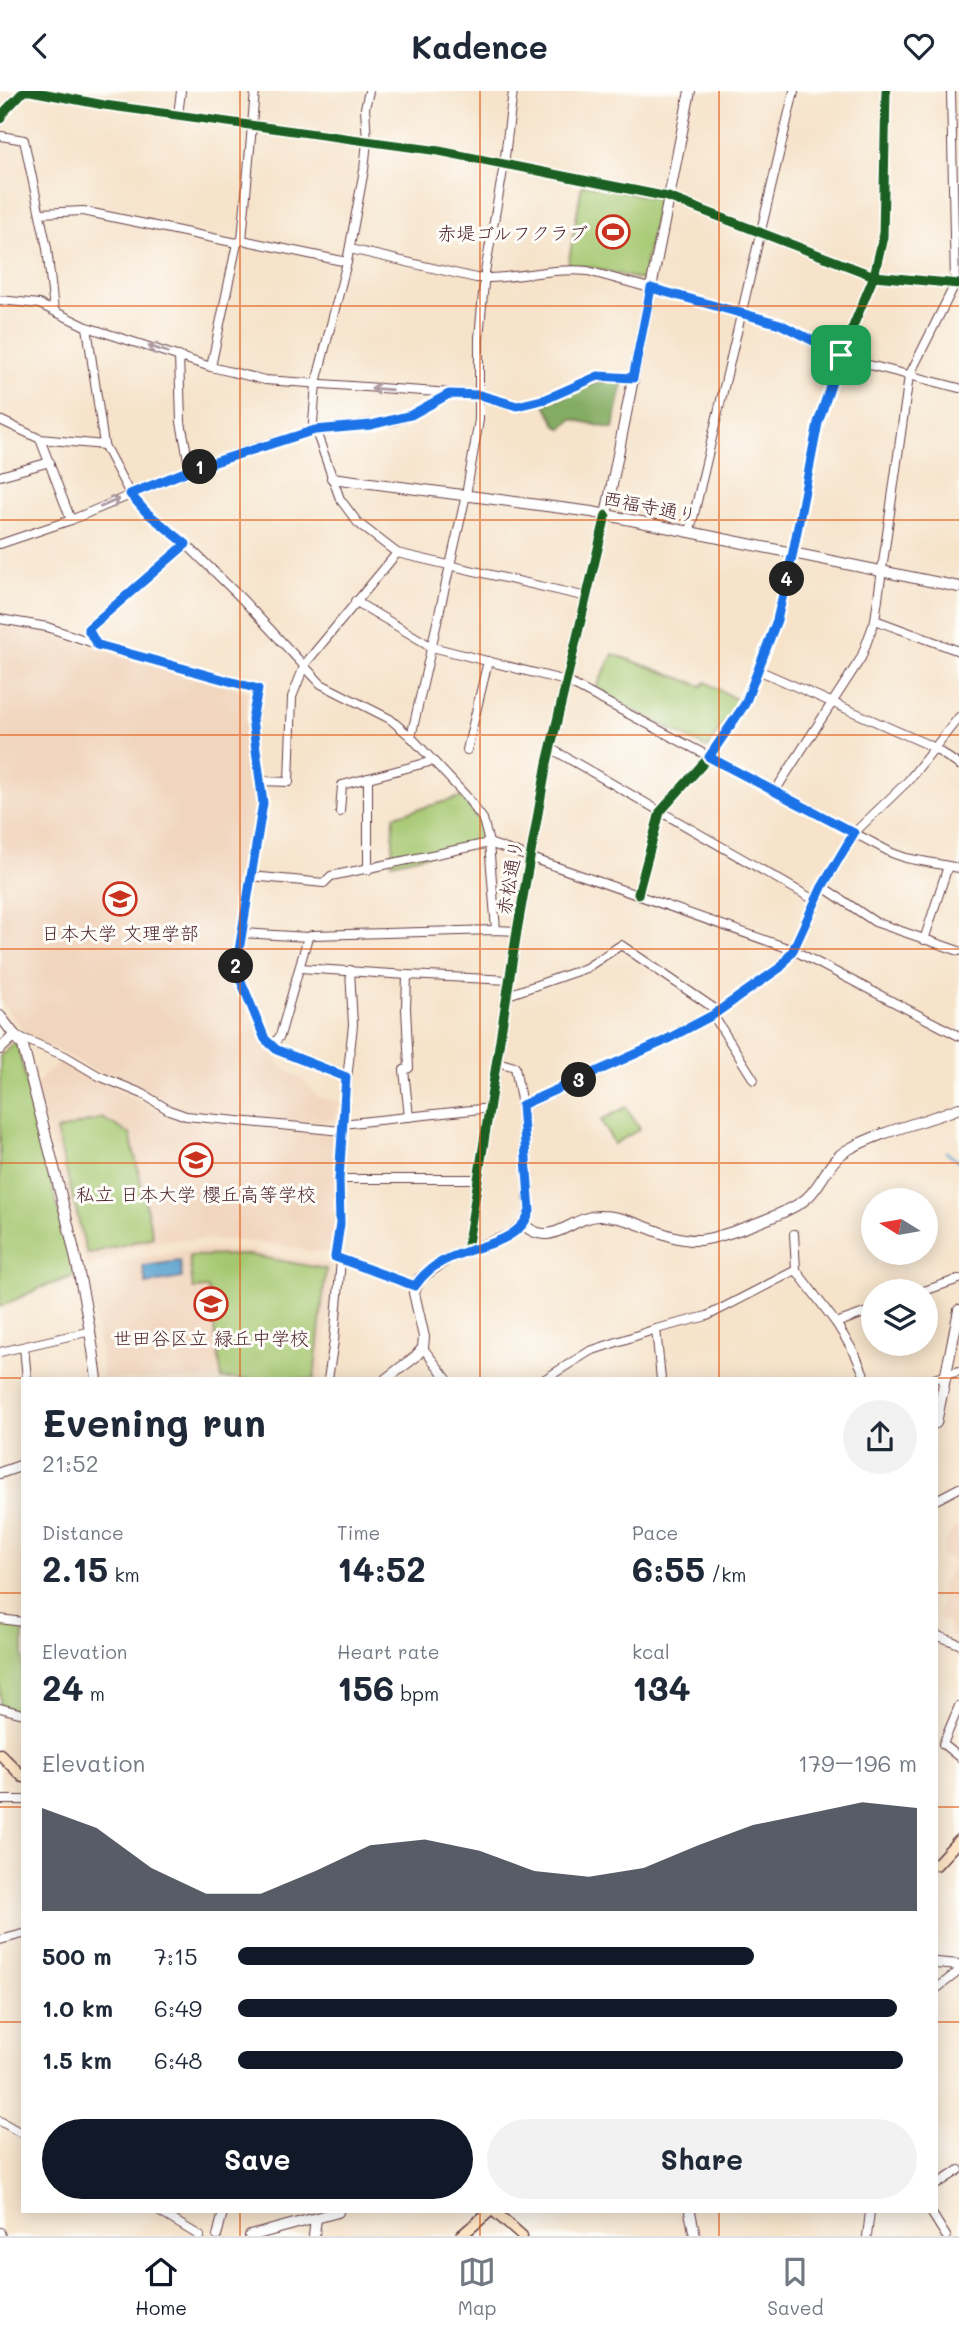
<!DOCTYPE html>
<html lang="en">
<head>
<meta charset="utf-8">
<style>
  body { margin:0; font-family:Mali,"Klee One",sans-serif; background:#f2f2f3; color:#1f2937; height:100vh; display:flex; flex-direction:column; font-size:26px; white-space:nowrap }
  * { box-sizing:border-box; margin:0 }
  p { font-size:23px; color:#747a83 }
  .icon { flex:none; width:38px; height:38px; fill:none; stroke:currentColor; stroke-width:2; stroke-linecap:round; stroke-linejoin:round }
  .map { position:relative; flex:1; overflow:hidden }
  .details { position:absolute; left:21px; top:1286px; width:917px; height:836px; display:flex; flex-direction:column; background:#fff; border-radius:0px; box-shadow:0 4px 18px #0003 }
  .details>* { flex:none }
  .needle { width:46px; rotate:281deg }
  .buttons { position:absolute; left:861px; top:1097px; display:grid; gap:14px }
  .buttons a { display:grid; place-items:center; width:77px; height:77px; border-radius:50%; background:#fff; box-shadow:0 4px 18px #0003; font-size:35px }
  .pin { position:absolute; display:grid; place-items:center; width:60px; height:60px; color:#fff; margin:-30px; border-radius:14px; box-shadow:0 4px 10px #0006 }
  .km { position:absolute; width:35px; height:35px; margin:-18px; border-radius:50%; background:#222; color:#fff; font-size:19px; line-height:35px; text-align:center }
  .round { display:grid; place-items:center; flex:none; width:74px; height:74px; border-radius:37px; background:#f2f2f3 }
  .head { display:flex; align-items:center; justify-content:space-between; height:119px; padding:0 21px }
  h1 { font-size:38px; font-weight:800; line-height:52px }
  .figures { display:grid; grid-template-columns:repeat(3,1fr); gap:10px; height:119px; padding:7px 21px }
  .figures div { display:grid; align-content:center }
  .figures b { font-size:35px; font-weight:800 }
  .figures small { font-size:19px; font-weight:400 }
  .figures p { font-size:19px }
  .chart { height:196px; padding:14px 21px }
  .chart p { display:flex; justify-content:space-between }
  .chart svg { width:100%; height:126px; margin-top:7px; fill:#111827; opacity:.7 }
  .cta { display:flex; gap:14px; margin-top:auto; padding:14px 21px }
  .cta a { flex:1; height:80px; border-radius:42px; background:#111827; color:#fff; font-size:28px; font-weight:800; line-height:80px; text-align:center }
  .cta a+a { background:#f2f2f3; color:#1f2937 }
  ul { padding:0 21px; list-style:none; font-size:23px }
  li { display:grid; grid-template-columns:112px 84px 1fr; align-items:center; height:52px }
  li i { height:18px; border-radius:9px; background:#111827 }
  header { display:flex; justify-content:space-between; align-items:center; height:91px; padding:0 21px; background:#fff; font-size:32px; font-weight:800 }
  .dock { display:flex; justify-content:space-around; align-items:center; height:98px; border-top:2px solid #e0e1e3; background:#fff; font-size:19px; color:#747a83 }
  .dock a { display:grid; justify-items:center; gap:4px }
  .dock .current { color:#111827 }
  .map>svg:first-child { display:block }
  .built { fill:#f1d5bd }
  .green { fill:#a5c770; stroke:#78734e; stroke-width:2 }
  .forest { fill:#84ac62; stroke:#676646; stroke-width:2 }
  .water { fill:#58a1cf; stroke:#51607d; stroke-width:2 }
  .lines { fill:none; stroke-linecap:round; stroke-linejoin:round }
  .stream { stroke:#58a1cf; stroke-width:2.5 }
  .minor-casing { stroke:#643c43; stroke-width:10 }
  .tertiary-casing { stroke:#643c43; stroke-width:12 }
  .secondary-casing { stroke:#643c43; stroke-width:13 }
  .minor { stroke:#fff; stroke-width:8 }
  .tertiary { stroke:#fff; stroke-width:10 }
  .secondary { stroke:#fde5c5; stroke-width:10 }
  .cycleway-casing { stroke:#fdfcf7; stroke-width:13 }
  .cycleway { stroke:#1b5e20; stroke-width:9 }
  .oneway { stroke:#ae9aa0 }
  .route-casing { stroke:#fff; stroke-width:14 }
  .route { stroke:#1a73e8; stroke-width:9 }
  .grid { fill:none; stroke:#e0560e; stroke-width:2; stroke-opacity:0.55 }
  .labels { text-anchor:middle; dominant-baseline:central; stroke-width:6; stroke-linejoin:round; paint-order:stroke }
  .poi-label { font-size:19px; fill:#4a1f2b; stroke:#fdfcf7 }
  .street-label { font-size:19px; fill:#4a1f2b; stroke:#fdfcf7 }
</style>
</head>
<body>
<header><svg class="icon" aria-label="back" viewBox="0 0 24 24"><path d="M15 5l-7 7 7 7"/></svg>Kadence<svg class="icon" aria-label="heart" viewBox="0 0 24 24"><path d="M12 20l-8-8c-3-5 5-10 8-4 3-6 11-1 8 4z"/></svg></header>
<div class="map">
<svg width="959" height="2145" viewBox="0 0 959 2145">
  <rect width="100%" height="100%" fill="#fdfcf7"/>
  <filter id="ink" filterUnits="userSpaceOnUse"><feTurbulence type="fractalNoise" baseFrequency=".0143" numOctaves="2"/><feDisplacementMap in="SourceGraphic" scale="14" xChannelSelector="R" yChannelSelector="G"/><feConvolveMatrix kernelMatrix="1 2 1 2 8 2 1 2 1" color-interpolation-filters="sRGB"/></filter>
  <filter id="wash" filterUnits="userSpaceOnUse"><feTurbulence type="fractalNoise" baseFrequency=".00686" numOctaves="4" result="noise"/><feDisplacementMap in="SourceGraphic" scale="28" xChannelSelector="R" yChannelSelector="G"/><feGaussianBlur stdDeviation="1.57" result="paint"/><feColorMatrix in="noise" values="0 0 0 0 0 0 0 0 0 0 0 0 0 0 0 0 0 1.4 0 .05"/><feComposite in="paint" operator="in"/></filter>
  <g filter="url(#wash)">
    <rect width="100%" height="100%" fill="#f6e3ca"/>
    <g class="built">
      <polygon points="0,534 45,541 94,557 248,601 246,626 258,707 226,878 263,949 274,962 281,976 303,989 318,1006 340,1011 335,1029 311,1031 178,1018 145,999 102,983 25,942 0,909"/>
      <polygon points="62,968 113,997 183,1029 332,1044 336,1049 335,1134 330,1163 264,1152 222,1148 166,1149 134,1156 86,1176 35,994"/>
      <polygon points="194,1158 247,1159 331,1173 334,1179 321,1288 103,1288 97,1238 88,1188 132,1168"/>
      <polygon points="959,1436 959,1547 949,1544 949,1531 939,1527 941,1497 954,1471 942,1464 945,1451 952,1439"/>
    </g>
    <g class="green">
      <polygon points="582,93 659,108 642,189 590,176 568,175"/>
      <polygon points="613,563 702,595 706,591 739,610 707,657 595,599"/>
      <polygon points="461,706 480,731 486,750 392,772 394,725"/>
      <polygon points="16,949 75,1185 40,1197 0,1216 0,965"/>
      <polygon points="626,1016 640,1038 614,1053 601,1029"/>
      <polygon points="102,1027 130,1043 153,1146 87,1163 56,1040"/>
      <polygon points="249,1164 326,1178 314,1288 222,1288 208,1197 193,1198 189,1165"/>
      <polygon points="0,1531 23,1534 23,1621 0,1616"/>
    </g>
    <polygon class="forest" points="600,290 623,291 613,338 572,328 562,338 556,334 545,313"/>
    <polygon class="water" points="180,1170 182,1187 146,1193 143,1175"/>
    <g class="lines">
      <polyline class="stream" points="946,1061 959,1071"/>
    </g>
  </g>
  <g filter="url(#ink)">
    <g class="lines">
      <defs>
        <g id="minor">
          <polyline points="369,0 365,17 367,50 364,79 347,171 316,292 313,332 340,408 358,432 397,462 587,506"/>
          <polyline points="178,24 181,0"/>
          <polyline points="0,28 3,22 24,0 31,0 104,14 439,60 668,106 874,185 959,193"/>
          <polyline points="1,45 24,49 47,157 54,219"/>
          <polyline points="40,122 83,120 237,152"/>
          <polyline points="242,149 347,171"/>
          <path d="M350,158L476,187C513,189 550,176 588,180L780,233L846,268L959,297"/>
          <polyline points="0,209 39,213 87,236 211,276 265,289 480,304 517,315 546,308 598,286 633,287"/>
          <polyline points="87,236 104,354 130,403 146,421 186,453 241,507 321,593 390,628 411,646 466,705 483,728 489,752 496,839"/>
          <polyline points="179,265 181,331 190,379"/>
          <polyline points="211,276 237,152 242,149 255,0"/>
          <polyline points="0,329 40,348 104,354"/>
          <polyline points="40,348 71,429"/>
          <polyline points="0,385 50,371"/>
          <polyline points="690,440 794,0"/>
          <polyline points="0,453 71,429 190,379 251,358 315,339 394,330 411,324 449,303"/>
          <polyline points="355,510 432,556 566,590 892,762 906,767 959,777"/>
          <polyline points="0,528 47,536 102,555 258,598 252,628 263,712 236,878 265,948 277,959 347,986"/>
          <polyline points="875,529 959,560"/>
          <polyline points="97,553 88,538 186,453"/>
          <polyline points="758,579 931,655 959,674"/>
          <polyline points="411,646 466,404 479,329 479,247 485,181 504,74 513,0"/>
          <polyline points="550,657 816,810"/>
          <polyline points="467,659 488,570"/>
          <polyline points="260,690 289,691 292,606 305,573 397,462"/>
          <polyline points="775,700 861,567 875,529 909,285 955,193 951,0"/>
          <polyline points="340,721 342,694 433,670"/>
          <polyline points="368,779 368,687"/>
          <polyline points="251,785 324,792 331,785 489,752 793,859 959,945"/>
          <polyline points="823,796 875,831 959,860"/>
          <polyline points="638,803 660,721 709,666 739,624 777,529 793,461 818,332 841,264 874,185 883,146 886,0"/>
          <polyline points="241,842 308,846"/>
          <polyline points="924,849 948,775"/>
          <polyline points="300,877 407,884 406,918 409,977 404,979 409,1026"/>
          <polyline points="350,879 353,934 342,1033 339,1088 340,1133 335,1166 415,1195"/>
          <polyline points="407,884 510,889"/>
          <polyline points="508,904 586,877 621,854 718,920"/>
          <polyline points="713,924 754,989"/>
          <polyline points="15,944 65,965 99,985 143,1003 169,1019 186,1025 342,1040"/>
          <polyline points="272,955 280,945 308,846 312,844 496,839 517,840"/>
          <polyline points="497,971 515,976 522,1014 528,1013 660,952 713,924 781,876 793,859 823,796 854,742 908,690 959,626"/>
          <polyline points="342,1033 490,1017"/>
          <polyline points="339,1088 479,1088"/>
          <polyline points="794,1143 796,1179 836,1232 855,1263 866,1288"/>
          <polyline points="924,1200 959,1188"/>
          <polyline points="836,1232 873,1219"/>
          <polyline points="656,1238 661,1288"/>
          <polyline points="24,1256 27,1288"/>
          <polyline points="423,1257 447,1288"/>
          <polyline points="0,1261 91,1240"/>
          <polyline points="328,1288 334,1250 341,1169"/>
          <polyline points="545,1288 590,1260 656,1238 707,1225 796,1179"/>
          <polyline points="934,1288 959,1280"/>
          <polyline points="936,1409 959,1397"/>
          <polyline points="0,1528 23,1531"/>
          <polyline points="936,1544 959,1553"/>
          <polyline points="959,1615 943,1653 959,1666"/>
          <polyline points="0,1617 23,1623"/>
          <polyline points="0,1709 23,1709"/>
          <polyline points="0,1849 23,1843"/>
          <polyline points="936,1898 959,1880"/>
          <polyline points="0,2030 23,2043"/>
          <polyline points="936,2094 959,2079"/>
          <polyline points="160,2121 200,2145"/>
          <polyline points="931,2121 946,2145"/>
          <polyline points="0,2141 1,2145"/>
          <polyline points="217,2145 223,2121"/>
          <polyline points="867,2145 870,2121"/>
        </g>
        <g id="tertiary">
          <polyline points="332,387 592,421 959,496"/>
          <path d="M0,925L23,955C50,1065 83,1175 97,1288"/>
          <polyline points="0,958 15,944"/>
          <path d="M523,1133C552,1160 571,1124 601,1125C635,1125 666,1151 700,1149C721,1147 793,1121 808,1106C824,1091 828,1069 849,1058C884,1039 922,1032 959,1017"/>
          <polyline points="467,1159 517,840 547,672 606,424 690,0"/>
          <polyline points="386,1288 415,1266 423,1257 424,1246 414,1202 419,1188 449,1167 510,1144 523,1133 530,1120 522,1014"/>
          <polyline points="936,1332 959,1219"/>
          <polyline points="0,1382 23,1374"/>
          <polyline points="936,1872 959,1874"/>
          <polyline points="690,2121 695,2145"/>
          <polyline points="250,2145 338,2121"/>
          <polyline points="314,2145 316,2128"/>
        </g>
        <g id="secondary">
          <polyline points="0,1663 23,1686"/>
          <polyline points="936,1774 959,1749"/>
          <polyline points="495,2121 522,2145"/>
          <polyline points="461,2145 489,2121"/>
        </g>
      </defs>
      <use href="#minor" class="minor-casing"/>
      <use href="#tertiary" class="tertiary-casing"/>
      <use href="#secondary" class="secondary-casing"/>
      <use href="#minor" class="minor"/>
      <use href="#tertiary" class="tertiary"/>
      <use href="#secondary" class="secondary"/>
      <defs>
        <g id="cycleway">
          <polyline points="0,28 3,22 24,0 31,0 104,14 439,60 668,106 874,185 959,193"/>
          <polyline points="638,803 660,721 709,666 739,624 777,529 793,461 818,332 841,264 874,185 883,146 886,0"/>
          <polyline points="467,1159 517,840 547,672 606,424"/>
        </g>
      </defs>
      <use href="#cycleway" class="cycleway-casing"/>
      <use href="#cycleway" class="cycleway"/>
    </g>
    <defs><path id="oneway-shaft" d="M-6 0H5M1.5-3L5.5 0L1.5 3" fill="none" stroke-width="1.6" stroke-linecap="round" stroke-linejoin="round" transform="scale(1.75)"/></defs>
    <g class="oneway">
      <use href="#oneway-shaft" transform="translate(158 258) rotate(-162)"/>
      <use href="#oneway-shaft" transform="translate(381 298) rotate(-176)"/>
      <use href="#oneway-shaft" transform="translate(110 412) rotate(-23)"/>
    </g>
  </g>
  <g class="lines" filter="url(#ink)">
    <defs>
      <path id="route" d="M651,197L780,233L841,264L818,332L793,461L777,529L745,613L709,666L854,742L822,796L793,859L781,876L713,924L660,952L522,1014L530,1120C528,1124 526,1130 522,1134C498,1162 443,1153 415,1195L335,1166L340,1133L339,1088L346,986L277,959L265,948L236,878L263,712L252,628L258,598L102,555L97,554L88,538L186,453L146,421L130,403L190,379L315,339L371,334L411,324L449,303L480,304L517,315L546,308L598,285L633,287Z"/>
    </defs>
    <use href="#route" class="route-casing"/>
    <use href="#route" class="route"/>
  </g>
  <path class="grid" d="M240,0V1288M480,0V1288M719,0V1288M0,215H959M0,429H959M0,644H959M0,858H959M0,1072H959M0,1287H959M0,1502H23M936,1502H959M0,1716H23M936,1716H959M0,1931H23M936,1931H959M240,2121V2145M480,2121V2145M719,2121V2145"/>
  <defs>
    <symbol id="stadium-ring" viewBox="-11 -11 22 22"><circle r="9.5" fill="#fdfcf7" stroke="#c8321e" stroke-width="1.5"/><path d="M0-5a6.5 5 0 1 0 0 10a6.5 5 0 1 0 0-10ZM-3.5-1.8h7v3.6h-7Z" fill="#c8321e"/></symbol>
    <symbol id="university-ring" viewBox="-11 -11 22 22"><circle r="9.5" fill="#fdfcf7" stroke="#c8321e" stroke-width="1.5"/><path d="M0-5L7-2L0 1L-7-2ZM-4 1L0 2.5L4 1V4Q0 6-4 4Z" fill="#c8321e"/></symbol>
    <symbol id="school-ring" viewBox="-11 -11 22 22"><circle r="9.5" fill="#fdfcf7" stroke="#c8321e" stroke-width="1.5"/><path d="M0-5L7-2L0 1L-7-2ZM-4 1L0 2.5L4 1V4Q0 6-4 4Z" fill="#c8321e"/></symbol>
  </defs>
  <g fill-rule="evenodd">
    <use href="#stadium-ring" x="594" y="122" width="38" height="38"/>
    <use href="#university-ring" x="101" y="789" width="38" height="38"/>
    <use href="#school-ring" x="177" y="1050" width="38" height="38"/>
    <use href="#school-ring" x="192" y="1194" width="38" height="38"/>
  </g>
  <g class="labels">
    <g class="poi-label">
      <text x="588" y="141" text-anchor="end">赤堤ゴルフクラブ</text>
      <text x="120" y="841">日本大学 文理学部</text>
      <text x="196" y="1102">私立 日本大学 櫻丘高等学校</text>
      <text x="211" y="1246">世田谷区立 緑丘中学校</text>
    </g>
    <g class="street-label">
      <text transform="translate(650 415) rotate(11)">西福寺通り</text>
      <text transform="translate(509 786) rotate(-80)">赤松通り</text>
    </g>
  </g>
</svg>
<div class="buttons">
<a><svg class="needle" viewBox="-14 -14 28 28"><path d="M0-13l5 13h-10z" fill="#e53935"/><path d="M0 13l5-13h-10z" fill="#747a83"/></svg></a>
<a><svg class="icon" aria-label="layers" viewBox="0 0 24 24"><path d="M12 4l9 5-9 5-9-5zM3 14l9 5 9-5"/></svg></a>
</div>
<div class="pin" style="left:841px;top:264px;background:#1e9e55"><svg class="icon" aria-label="arrive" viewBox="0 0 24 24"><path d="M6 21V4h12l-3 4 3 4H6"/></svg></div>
<b class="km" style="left:200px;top:376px">1</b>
<b class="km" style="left:236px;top:875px">2</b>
<b class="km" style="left:579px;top:989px">3</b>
<b class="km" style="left:787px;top:488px">4</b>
<section class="details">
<div class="head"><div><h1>Evening run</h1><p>21:52</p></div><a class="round"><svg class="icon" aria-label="share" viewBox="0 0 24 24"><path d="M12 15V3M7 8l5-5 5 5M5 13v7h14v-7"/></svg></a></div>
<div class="figures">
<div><p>Distance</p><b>2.15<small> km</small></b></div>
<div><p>Time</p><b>14:52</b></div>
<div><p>Pace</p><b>6:55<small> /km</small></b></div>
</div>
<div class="figures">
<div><p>Elevation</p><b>24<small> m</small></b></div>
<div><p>Heart rate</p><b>156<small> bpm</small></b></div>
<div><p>kcal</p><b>134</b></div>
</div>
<div class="chart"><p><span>Elevation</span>179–196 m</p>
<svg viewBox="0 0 160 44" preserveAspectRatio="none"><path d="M0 44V8L10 15L20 29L30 38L40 38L50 30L60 21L70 19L80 23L90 30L100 32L110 29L120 21L130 14L140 10L150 6L160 8V44z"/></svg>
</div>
<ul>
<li><b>500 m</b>7:15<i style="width:76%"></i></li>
<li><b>1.0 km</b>6:49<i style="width:97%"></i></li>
<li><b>1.5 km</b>6:48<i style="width:98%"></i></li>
</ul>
<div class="cta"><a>Save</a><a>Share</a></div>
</section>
</div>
<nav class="dock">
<a class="current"><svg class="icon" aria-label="home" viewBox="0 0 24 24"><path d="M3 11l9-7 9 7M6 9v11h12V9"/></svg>Home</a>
<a><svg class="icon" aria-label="map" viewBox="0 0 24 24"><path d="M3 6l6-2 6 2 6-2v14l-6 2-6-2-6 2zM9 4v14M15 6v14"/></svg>Map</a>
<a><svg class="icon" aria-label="saved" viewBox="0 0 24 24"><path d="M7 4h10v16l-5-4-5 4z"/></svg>Saved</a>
</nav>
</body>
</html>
